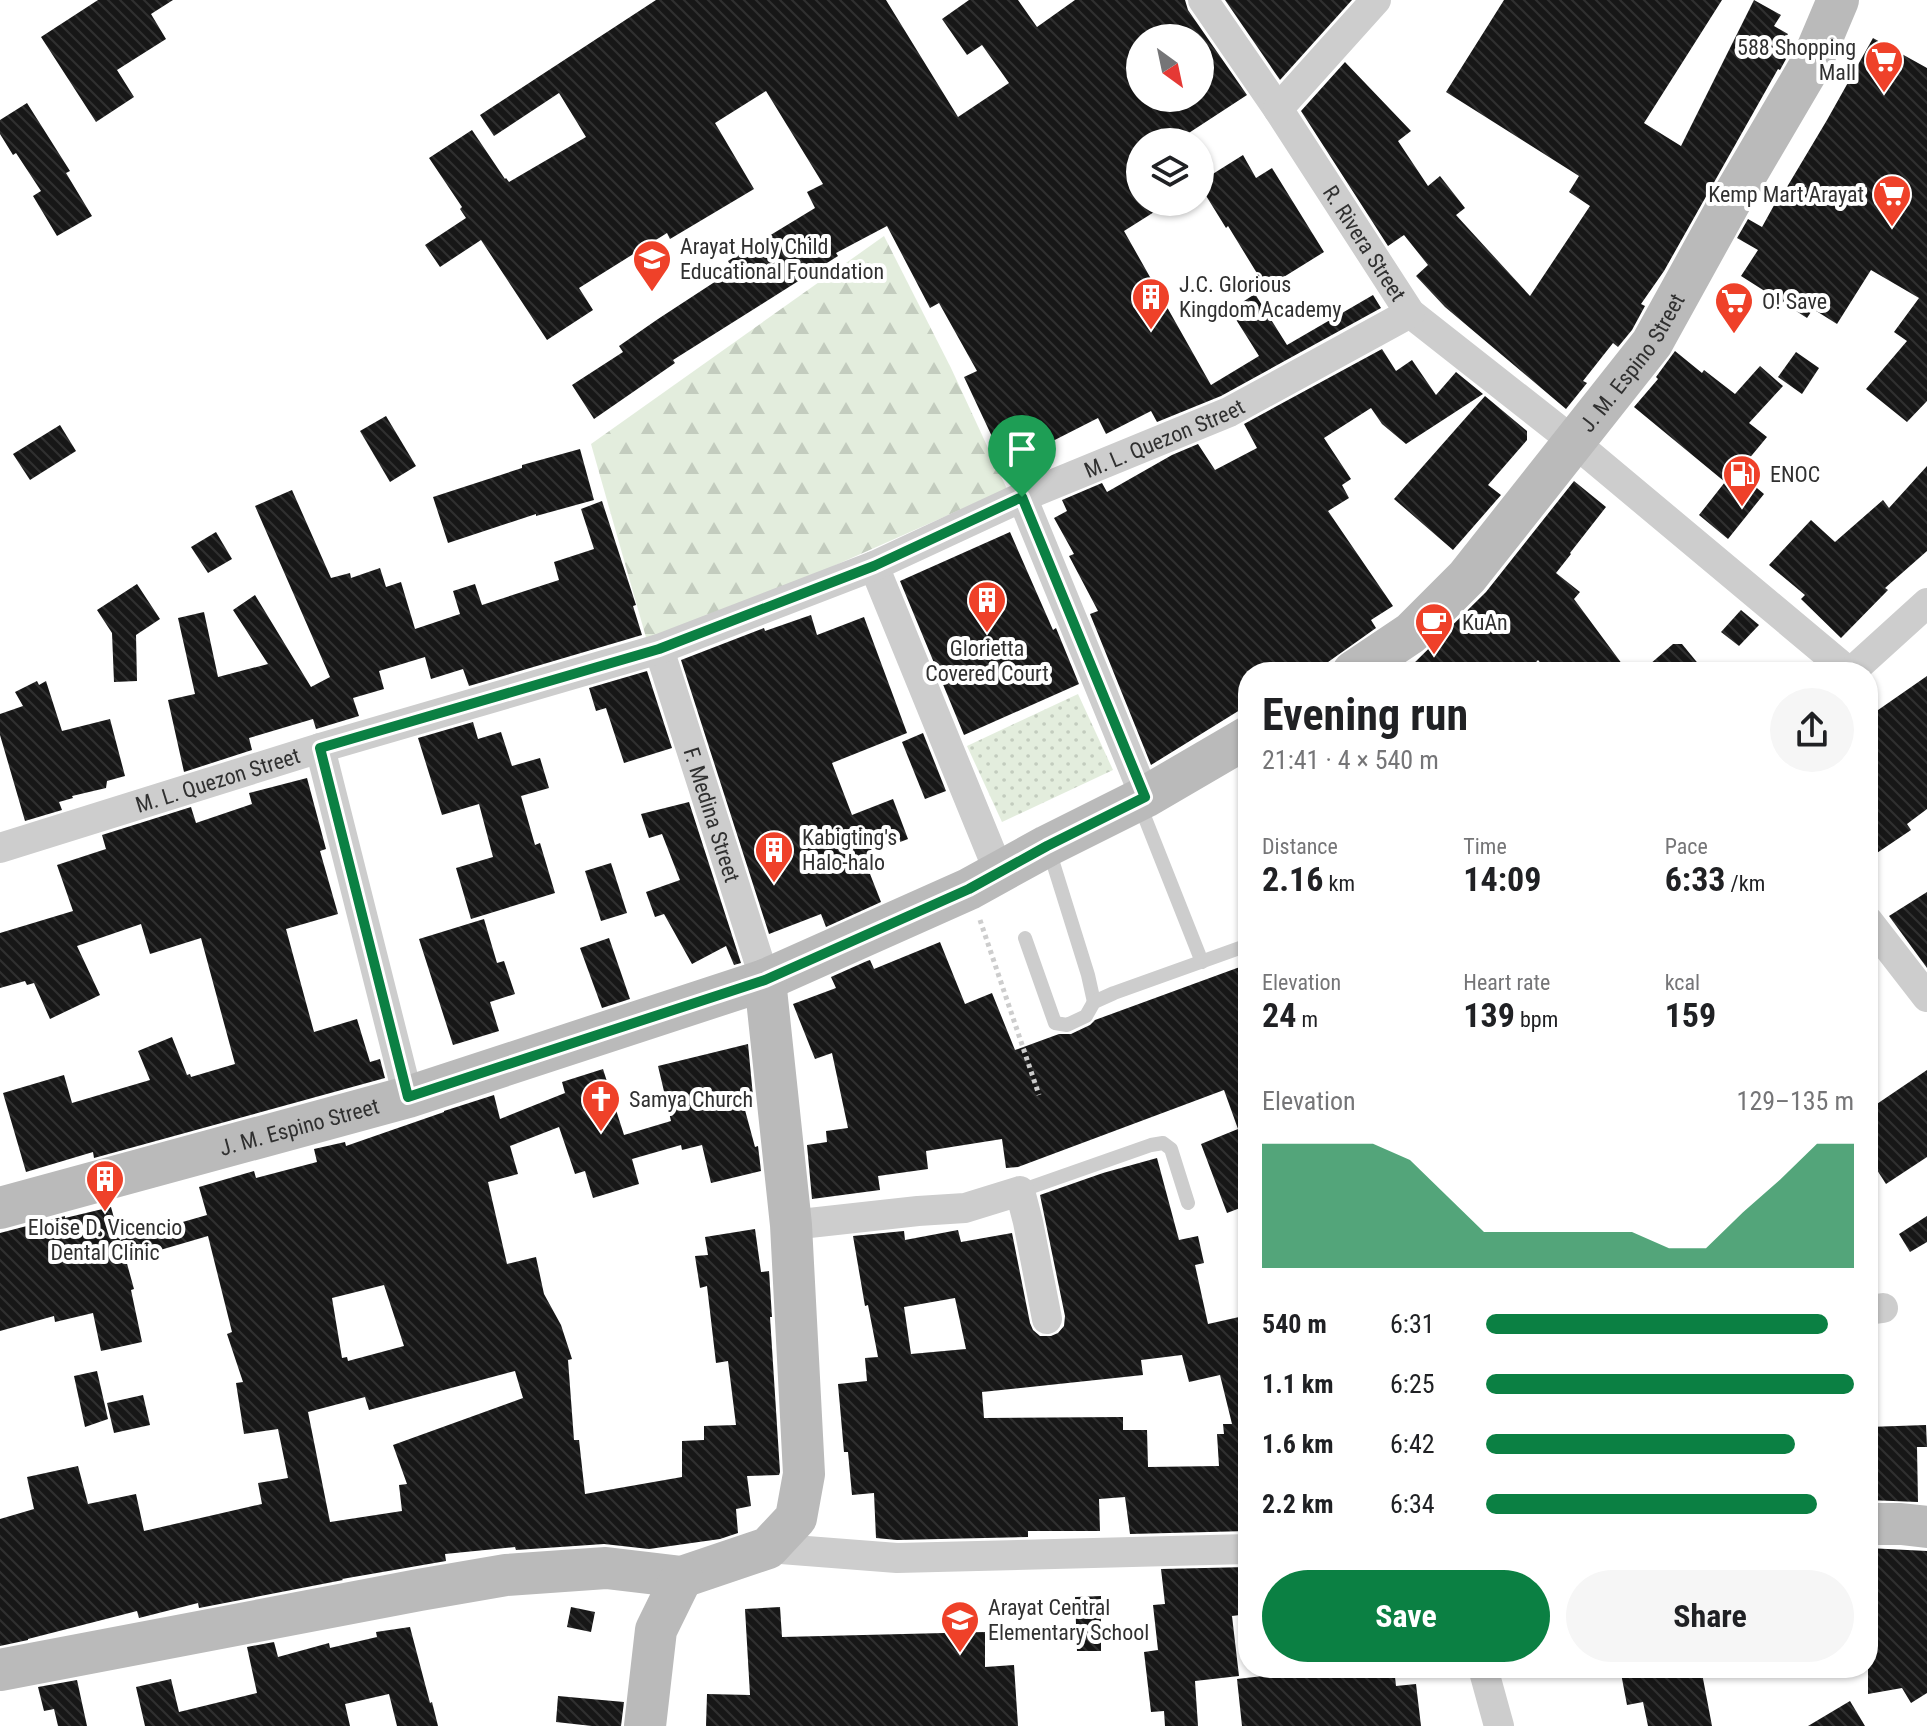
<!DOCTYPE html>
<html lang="en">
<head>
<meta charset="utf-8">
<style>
  body { margin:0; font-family:"Roboto Condensed",sans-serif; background:#f6f6f6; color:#202124; height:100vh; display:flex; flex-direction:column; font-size:30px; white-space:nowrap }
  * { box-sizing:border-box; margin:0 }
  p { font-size:26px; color:#757577 }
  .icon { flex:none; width:44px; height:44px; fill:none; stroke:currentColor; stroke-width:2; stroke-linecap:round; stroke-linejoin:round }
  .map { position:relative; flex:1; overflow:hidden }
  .panel { position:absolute; left:1238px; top:662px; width:640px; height:1016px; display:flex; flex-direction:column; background:#fff; border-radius:32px; box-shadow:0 2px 6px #0004 }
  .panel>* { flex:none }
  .needle { width:52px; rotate:147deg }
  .fabs { position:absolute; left:1126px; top:24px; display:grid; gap:16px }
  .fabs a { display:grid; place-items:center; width:88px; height:88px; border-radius:50%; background:#fff; box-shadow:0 2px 6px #0004; font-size:40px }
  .pin { position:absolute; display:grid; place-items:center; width:68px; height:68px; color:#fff; margin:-82px -34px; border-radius:50% 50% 50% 0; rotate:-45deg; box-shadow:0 0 8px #0007 }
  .pin .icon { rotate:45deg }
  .round { display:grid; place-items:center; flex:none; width:84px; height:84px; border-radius:42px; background:#f6f6f6 }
  .headline { display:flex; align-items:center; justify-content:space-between; height:136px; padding:0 24px }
  h1 { font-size:44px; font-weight:700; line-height:60px }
  .figures { display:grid; grid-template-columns:repeat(3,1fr); gap:12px; height:136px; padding:8px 24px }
  .figures div { display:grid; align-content:center }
  .figures b { font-size:34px; font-weight:700 }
  .figures small { font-size:22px; font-weight:400 }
  .figures p { font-size:22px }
  .chart { height:224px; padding:16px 24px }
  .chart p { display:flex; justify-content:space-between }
  .chart svg { width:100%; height:144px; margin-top:8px; fill:#0b8043; opacity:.7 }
  .cta { display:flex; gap:16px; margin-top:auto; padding:16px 24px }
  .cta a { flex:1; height:92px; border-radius:48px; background:#0b8043; color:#fff; font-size:32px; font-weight:700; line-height:92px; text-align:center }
  .cta a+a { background:#f6f6f6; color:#202124 }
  ul { padding:0 24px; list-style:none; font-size:26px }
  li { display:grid; grid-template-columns:128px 96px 1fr; align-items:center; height:60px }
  li i { height:20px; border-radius:10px; background:#0b8043 }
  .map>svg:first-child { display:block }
  .grass { fill:url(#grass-dots) }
  .forest { fill:url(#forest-firs) }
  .building { fill:url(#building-back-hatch); fill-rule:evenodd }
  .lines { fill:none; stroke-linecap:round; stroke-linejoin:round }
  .path { stroke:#cdcdcd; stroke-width:5; stroke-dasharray:4 4; stroke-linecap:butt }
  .lane { stroke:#cdcdcd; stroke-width:14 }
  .street { stroke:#cdcdcd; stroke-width:30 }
  .secondary { stroke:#bababa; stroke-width:42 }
  .route-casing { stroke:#fff; stroke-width:16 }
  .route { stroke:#0b8043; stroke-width:10 }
  .labels { text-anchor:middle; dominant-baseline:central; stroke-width:8; stroke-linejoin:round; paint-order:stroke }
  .poi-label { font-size:22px; fill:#303030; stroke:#fff; text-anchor:start }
  .street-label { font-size:22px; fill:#303030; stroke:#fff }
</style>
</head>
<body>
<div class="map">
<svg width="1927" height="1726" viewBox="0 0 1927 1726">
  <defs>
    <pattern id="grass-dots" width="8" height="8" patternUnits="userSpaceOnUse" patternTransform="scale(2)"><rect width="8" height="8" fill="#e3eddd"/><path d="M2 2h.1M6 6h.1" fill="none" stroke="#c3ccbe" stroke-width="1.8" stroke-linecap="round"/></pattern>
    <pattern id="forest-firs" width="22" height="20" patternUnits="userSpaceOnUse" patternTransform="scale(2)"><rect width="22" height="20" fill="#e3eddd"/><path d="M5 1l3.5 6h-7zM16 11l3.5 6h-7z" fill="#c3ccbe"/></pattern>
    <pattern id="building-back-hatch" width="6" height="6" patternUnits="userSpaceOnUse" patternTransform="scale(2)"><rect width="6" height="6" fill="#171717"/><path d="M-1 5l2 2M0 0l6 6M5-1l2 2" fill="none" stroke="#303030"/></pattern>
  </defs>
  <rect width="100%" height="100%" fill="#fff"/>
  <polygon class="grass" points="1078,694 1113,770 1002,822 967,746"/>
  <polygon class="forest" points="884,236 951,368 1007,489 649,648 591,444"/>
  <g class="building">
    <polygon points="98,0 173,0 151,14 166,39 117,70 134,97 96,122 41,37"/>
    <path d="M656,0H886L958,117L1009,83L982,45L967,55L942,19L969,0H1018L1037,27L1075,0H1185L1188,10L1247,95L1175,142H1140V202H1170L1124,231L1211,385L1259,356L1230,310L1255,294L1287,345L1373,295L1381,308L1221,396L1157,422L1151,411L1106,434L1098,418L1037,449L1046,467L1013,481L993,444L995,443L964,377L977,371L939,303L930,308L887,226L836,253L838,256L673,360L675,363L594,419L572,385L623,352L619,346L658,319L733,270L728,261L815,208L807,192L823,184L766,91L715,123L754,189L670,239L667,233L579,288L593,310L547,340L481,240L440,267L425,245L466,218L460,209L462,207L429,158L472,130L505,179L506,178L509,182L586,137L559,93L494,136L480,115ZM1140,38H1200V98H1140Z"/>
    <polygon points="1225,0 1352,0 1280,80"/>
    <polygon points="1504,0 1722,0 1644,123 1681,146 1754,0 1781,15 1774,26 1788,34 1781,45 1791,50 1780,70 1778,69 1664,271 1641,304 1645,306 1632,330 1618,347 1613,343 1583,381 1587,383 1566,409 1445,307 1416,276 1428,265 1404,235 1388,246 1301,111 1345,62 1411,131 1398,141 1428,186 1440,176 1465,208 1456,215 1530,296 1590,206 1569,192 1579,176 1446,92"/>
    <polygon points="1873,38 1927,68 1927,401 1907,422 1866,389 1907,341 1894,332 1919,298 1871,270 1837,324 1813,309 1807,318 1741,276 1758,250 1737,238 1748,219 1762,227 1782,191 1784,192 1827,120"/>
    <polygon points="27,103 70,171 66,173 92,216 57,236 33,196 41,191 16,153 13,155 0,134 0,120"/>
    <polygon points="1243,155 1256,178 1272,168 1324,252 1266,288 1228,226 1226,228 1200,186 1200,182"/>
    <polygon points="1382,349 1396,371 1412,360 1436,395 1456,372 1483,394 1406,444 1382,424 1371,408 1324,438 1351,479 1342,485 1349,498 1328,511 1393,606 1371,620 1376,628 1314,672 1248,672 1248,705 1151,765 1090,614 1098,611 1069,556 1074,554 1054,518 1067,511 1062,500 1102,483 1107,492 1172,455 1198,444 1215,470 1257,448 1244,424"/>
    <polygon points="1675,351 1702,373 1704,370 1735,394 1760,366 1783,386 1749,423 1767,437 1738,472 1764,494 1728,539 1699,515 1725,482 1634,407 1658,379 1656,377"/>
    <polygon points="1796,352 1819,368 1802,394 1778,377"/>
    <polygon points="1485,396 1527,431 1527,440 1488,485 1501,495 1453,550 1394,499"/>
    <polygon points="386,416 416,466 390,482 360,431"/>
    <polygon points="60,425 76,451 30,480 13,454"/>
    <polygon points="580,449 594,500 536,516 536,514 448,543 433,497 522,468 522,465"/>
    <polygon points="1927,466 1927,551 1885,588 1888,590 1841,638 1801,599 1805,595 1769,565 1811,520 1835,542 1883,500 1889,508"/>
    <polygon points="1574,481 1606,507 1570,553 1571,554 1556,573 1580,592 1574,599 1628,672 1548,672 1538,660 1527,672 1405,672 1486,592"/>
    <polygon points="292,490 331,578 350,573 351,578 380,568 386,587 401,582 415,629 460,614 453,591 475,584 482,605 559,580 554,562 594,549 581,509 602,501 636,605 633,606 642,635 469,686 463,669 431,679 425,657 379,671 384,689 353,698 359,716 316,729 313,719 249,738 252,750 184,772 168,700 195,694 178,618 204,612 218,677 268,664 233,610 255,595 311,687 330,677 255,506"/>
    <polygon points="216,532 232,559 208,573 191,547"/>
    <polygon points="1010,532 1053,630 1056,628 1079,684 964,735 900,581"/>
    <polygon points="137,584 160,619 136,635 137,681 114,682 112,633 97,610"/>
    <polygon points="1741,610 1759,625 1739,646 1721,632"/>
    <polygon points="811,615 817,635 864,617 907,733 832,763 852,815 893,799 908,839 863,856 881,902 826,927 821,914 769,934 681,660 764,628 765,631"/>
    <polygon points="1673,644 1682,644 1705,672 1641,672"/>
    <polygon points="647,671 672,748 624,763 606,708 596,711 589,688"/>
    <polygon points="1927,676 1927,809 1907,824 1911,830 1868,859 1868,717"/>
    <polygon points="37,681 39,685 46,681 62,731 110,719 125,776 107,781 106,788 72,796 73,798 59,802 62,810 25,821 0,735 0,714 23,706 15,692"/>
    <polygon points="473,722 478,739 501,732 512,766 540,758 549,788 521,796 535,845 540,843 555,893 471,919 456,868 493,857 479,804 442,815 418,738"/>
    <polygon points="923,733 946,791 925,799 902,742"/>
    <polygon points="307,778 326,849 320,851 338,914 286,929 314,1032 357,1019 370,1062 380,1059 385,1078 94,1158 93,1152 26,1172 3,1093 64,1075 72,1103 150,1080 138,1051 172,1037 187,1075 190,1074 191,1077 235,1064 201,938 150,954 141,924 77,946 100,995 50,1019 34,983 27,985 25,981 0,988 0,933 73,911 57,865 106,849 102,835 191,807 196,823 252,804 249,793"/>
    <polygon points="689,802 741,963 734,965 726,946 692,964 664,914 655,917 646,892 680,880 662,834 649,838 641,814"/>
    <polygon points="611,863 627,913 601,921 585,871"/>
    <polygon points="1927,892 1927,968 1889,916"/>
    <polygon points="484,919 497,963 504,961 515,994 490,1002 499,1031 453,1045 419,939"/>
    <polygon points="609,938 630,999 602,1008 580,948"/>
    <polygon points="940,942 965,1004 992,993 1015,1050 1059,1034 1071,1034 1090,1025 1095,1020 1248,964 1248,1205 1227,1213 1201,1144 1238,1129 1224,1090 1018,1167 1006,1168 1002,1139 926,1151 928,1169 878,1176 880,1190 812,1199 807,1145 827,1142 826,1131 848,1128 832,1053 815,1059 793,1004 836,988 831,977 867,961 870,960 874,969"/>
    <path d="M748,1044L753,1096L742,1099L755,1147L758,1146L761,1171L711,1183L702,1145L682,1150L681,1145L632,1159L639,1184L593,1198L585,1171L575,1174L559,1127L510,1146L518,1174L488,1182L507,1264L536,1257L544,1294L561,1325L572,1359L568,1360L574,1440H579L585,1494L682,1477V1441L704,1440V1426L736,1425L728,1361L716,1363L707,1286L700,1288L695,1256L708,1255L705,1237L755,1229L761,1272L769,1271L772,1317H770L780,1472L779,1475L747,1476L751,1506L736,1509L738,1533L720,1539L649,1549L604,1544L516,1550L515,1547L445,1554L446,1561L342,1579L343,1580L199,1608L198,1603L139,1618L137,1611L28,1639V1640L0,1646V1519L34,1509L27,1477L78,1466L88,1504L136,1494L144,1531L262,1504L258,1483L288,1478L278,1429L244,1434L236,1383L243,1382L227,1334L232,1332L208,1236L126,1260L134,1289L131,1290L142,1342L101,1351L93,1313L55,1322L54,1316L0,1331V1233L65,1216V1218L111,1207L120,1240L207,1215L199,1187L254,1171L256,1178L317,1162L314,1149L345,1142L346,1146L444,1112V1111L494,1095L500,1119L565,1093L562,1082L603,1069L624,1135L671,1121L658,1066ZM384,1285L404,1346L348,1361L347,1357L342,1358L332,1298ZM515,1371L523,1398L393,1445L407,1484L399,1485L402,1511L330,1522L308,1412L365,1397L369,1410Z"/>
    <polygon points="1927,1070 1927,1157 1886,1184 1868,1156 1868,1110"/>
    <path d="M1157,1158L1179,1240L1198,1236L1204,1263L1195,1265L1208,1324L1248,1315V1531L1130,1534L1125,1497L1099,1499L1100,1531H1028V1537L897,1540L876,1538L874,1493L852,1495L848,1452H844L838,1384L867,1381L865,1358L878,1357L868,1305L865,1306L853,1236L904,1231L905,1240L958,1230L961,1242L1012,1233L1030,1323L1033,1330L1040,1336H1051L1058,1333L1064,1326L1065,1316L1040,1195L1103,1173ZM955,1298L966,1349L911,1354L904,1307ZM1182,1355L1189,1382L1220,1375L1232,1424H1223L1224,1434H1217L1219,1466L1148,1467L1147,1430H1123V1417L984,1418L982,1392L1143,1375L1141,1360Z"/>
    <polygon points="1927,1216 1927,1242 1910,1252 1899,1234"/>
    <polygon points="97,1371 108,1419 85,1427 74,1376"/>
    <polygon points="143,1395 150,1425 114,1433 107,1403"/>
    <polygon points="1926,1425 1927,1447 1917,1447 1918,1502 1868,1500 1868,1427"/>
    <polygon points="1868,1548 1927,1551 1927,1693 1911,1703 1902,1688 1868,1694"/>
    <polygon points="1248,1567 1248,1614 1232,1616 1239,1676 1195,1681 1198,1726 1165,1726 1164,1711 1151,1712 1144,1652 1158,1650 1153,1605 1165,1604 1161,1569"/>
    <polygon points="1101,1596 1101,1651 1077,1651 1075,1597"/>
    <polygon points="571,1607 595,1612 591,1632 567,1627"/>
    <polygon points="780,1607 782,1637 985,1632 985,1667 1014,1665 1018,1726 706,1726 707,1694 750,1695 745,1609"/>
    <polygon points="410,1627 430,1703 432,1702 438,1726 397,1726 389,1694 345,1704 350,1726 145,1726 136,1687 171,1679 179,1712 257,1693 247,1647 274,1642 278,1657 329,1643 330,1648 377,1637 376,1632"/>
    <polygon points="1331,1668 1394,1668 1396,1686 1416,1684 1421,1726 1242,1726 1237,1679"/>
    <polygon points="1620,1668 1701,1668 1712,1726 1648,1726 1643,1702 1627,1705"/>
    <polygon points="77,1680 87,1726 58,1726 54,1709 44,1711 38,1687"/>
    <polygon points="558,1696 624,1702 621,1726 592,1726 556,1722"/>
    <polygon points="1850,1701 1865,1726 1808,1726"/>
  </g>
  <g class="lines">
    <polyline class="path" points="980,920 1039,1095"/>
    <g class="lane">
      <polyline points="1139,803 1202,962"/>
      <polyline points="1049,850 1088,975 1094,1002"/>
      <polyline points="1025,938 1055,1023 1067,1025 1086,1016 1094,1002 1114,993 1248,945"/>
      <polyline points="1020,1191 1151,1145 1163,1143 1171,1149 1188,1203"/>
    </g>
    <g class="street">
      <path id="s1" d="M1203,0L1278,109L1410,313L1574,442L1849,672"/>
      <polyline points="1278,109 1376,0"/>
      <polyline points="1022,497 1145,797"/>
      <polyline points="874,566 999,872"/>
      <path id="s2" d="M659,649L765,980"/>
      <polyline points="1851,672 1927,603"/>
      <polyline points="320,748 408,1097"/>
      <path id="s3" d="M0,848L320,748L659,649L874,566L1022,497L1229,412L1410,313"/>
      <polyline points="1868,921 1927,997"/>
      <polyline points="791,1225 918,1211 965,1208 1020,1191 1028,1222 1047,1319"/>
      <polyline points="1868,1310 1883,1308"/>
      <polyline points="768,1548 897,1558 1248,1549"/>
      <polyline points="1483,1668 1499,1726"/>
    </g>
    <g class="secondary">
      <path id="s4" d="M1353,672L1411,633L1467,577L1652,343L1730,202L1811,64L1838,0"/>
      <path id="s5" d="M0,1208L408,1097L765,980L969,889L1047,846L1145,797L1248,737"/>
      <polyline points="1868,1524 1901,1524 1927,1527"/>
      <polyline points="0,1670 419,1590 506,1575 606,1568 682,1577 768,1548 796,1518 804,1474 791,1225 765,980"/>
      <polyline points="645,1726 656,1630 682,1577"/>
    </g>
  </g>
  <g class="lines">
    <defs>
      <polygon id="route" points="1022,497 1145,797 1047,846 969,889 765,980 408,1097 320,748 659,649 874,566"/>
    </defs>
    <use href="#route" class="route-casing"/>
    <use href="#route" class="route"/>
  </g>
  <defs>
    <symbol id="supermarket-pin" viewBox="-11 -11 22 30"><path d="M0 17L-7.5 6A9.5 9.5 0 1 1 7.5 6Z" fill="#ef4129" stroke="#fff"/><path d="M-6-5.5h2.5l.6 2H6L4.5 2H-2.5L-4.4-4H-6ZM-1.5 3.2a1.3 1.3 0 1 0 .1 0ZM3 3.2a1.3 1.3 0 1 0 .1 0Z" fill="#fff"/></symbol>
    <symbol id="school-pin" viewBox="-11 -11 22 30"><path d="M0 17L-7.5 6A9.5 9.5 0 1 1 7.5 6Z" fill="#ef4129" stroke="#fff"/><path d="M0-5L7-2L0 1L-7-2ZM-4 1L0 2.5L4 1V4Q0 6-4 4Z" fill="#fff"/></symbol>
    <symbol id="building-pin" viewBox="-11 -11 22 30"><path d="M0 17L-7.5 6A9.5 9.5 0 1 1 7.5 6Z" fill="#ef4129" stroke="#fff"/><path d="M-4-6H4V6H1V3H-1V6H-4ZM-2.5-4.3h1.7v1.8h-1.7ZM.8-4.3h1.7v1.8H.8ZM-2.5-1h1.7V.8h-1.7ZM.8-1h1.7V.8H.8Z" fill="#fff"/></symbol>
    <symbol id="fuel-pin" viewBox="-11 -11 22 30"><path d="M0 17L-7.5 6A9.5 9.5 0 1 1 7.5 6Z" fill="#ef4129" stroke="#fff"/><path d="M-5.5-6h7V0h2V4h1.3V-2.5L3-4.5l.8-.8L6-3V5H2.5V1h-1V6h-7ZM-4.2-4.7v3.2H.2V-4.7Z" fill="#fff"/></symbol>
    <symbol id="cafe-pin" viewBox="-11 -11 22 30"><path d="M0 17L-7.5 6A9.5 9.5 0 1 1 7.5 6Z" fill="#ef4129" stroke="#fff"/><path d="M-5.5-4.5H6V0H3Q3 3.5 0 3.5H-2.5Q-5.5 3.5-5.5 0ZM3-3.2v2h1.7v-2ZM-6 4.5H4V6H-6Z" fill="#fff"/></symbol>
    <symbol id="church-pin" viewBox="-11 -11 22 30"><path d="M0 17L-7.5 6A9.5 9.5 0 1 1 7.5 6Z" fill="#ef4129" stroke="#fff"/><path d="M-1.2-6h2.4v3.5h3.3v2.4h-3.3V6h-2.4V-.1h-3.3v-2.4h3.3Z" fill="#fff"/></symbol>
  </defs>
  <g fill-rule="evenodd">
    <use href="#supermarket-pin" x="1862" y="38" width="44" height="60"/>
    <use href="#supermarket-pin" x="1870" y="172" width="44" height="60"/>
    <use href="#school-pin" x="630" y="237" width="44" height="60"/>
    <use href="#building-pin" x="1129" y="275" width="44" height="60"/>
    <use href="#supermarket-pin" x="1712" y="279" width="44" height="60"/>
    <use href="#fuel-pin" x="1720" y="452" width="44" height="60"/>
    <use href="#building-pin" x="965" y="578" width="44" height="60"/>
    <use href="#cafe-pin" x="1412" y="600" width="44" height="60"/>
    <use href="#building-pin" x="752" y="828" width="44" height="60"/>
    <use href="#church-pin" x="579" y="1077" width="44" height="60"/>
    <use href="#building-pin" x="83" y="1157" width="44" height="60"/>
    <use href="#school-pin" x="938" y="1598" width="44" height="60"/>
  </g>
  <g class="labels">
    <g class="poi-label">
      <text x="1856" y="47" text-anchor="end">588 Shopping<tspan x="1856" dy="25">Mall</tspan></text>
      <text x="1864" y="194" text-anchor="end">Kemp Mart Arayat</text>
      <text x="680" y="246">Arayat Holy Child<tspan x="680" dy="25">Educational Foundation</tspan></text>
      <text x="1179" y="284">J.C. Glorious<tspan x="1179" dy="25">Kingdom Academy</tspan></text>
      <text x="1762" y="301">O! Save</text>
      <text x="1770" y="474">ENOC</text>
      <text x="1462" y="622">KuAn</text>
      <text x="987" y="648" text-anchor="middle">Glorietta<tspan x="987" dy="25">Covered Court</tspan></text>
      <text x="802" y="837">Kabigting's<tspan x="802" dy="25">Halo-halo</tspan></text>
      <text x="629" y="1099">Samya Church</text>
      <text x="105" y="1227" text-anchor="middle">Eloise D. Vicencio<tspan x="105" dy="25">Dental Clinic</tspan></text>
      <text x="988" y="1607">Arayat Central<tspan x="988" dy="25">Elementary School</tspan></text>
    </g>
    <g class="street-label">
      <text stroke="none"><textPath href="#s1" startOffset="292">R. Rivera Street</textPath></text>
      <text stroke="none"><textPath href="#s4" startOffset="420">J. M. Espino Street</textPath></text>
      <text stroke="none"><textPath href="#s3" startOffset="1236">M. L. Quezon Street</textPath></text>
      <text stroke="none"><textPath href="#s3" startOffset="228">M. L. Quezon Street</textPath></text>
      <text stroke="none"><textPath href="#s2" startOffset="174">F. Medina Street</textPath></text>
      <text stroke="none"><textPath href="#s5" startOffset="310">J. M. Espino Street</textPath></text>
    </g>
  </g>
</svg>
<div class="fabs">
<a><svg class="needle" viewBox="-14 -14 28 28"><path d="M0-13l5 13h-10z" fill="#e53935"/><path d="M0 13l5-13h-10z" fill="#757577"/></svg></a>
<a><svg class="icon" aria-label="layers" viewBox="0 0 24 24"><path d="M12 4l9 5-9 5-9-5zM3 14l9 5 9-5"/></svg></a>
</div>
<div class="pin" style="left:1022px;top:497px;background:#1e9e55"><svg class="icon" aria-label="arrive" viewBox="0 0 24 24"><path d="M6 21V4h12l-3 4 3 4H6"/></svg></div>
<section class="panel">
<div class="headline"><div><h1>Evening run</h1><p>21:41 · 4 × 540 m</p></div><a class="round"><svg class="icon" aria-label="share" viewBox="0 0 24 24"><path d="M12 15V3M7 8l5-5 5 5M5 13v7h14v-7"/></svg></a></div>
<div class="figures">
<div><p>Distance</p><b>2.16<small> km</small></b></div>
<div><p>Time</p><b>14:09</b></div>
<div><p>Pace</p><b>6:33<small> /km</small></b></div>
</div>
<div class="figures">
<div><p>Elevation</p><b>24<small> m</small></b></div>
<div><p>Heart rate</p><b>139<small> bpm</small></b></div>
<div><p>kcal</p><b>159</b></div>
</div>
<div class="chart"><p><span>Elevation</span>129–135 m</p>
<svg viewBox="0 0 160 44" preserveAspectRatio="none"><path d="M0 44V6L10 6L20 6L30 6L40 11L50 22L60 33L70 33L80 33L90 33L100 33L110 38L120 38L130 27L140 17L150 6L160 6V44z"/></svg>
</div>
<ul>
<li><b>540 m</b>6:31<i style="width:93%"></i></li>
<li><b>1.1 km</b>6:25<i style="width:100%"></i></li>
<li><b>1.6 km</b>6:42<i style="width:84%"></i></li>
<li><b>2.2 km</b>6:34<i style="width:90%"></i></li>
</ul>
<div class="cta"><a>Save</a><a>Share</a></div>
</section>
</div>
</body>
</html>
